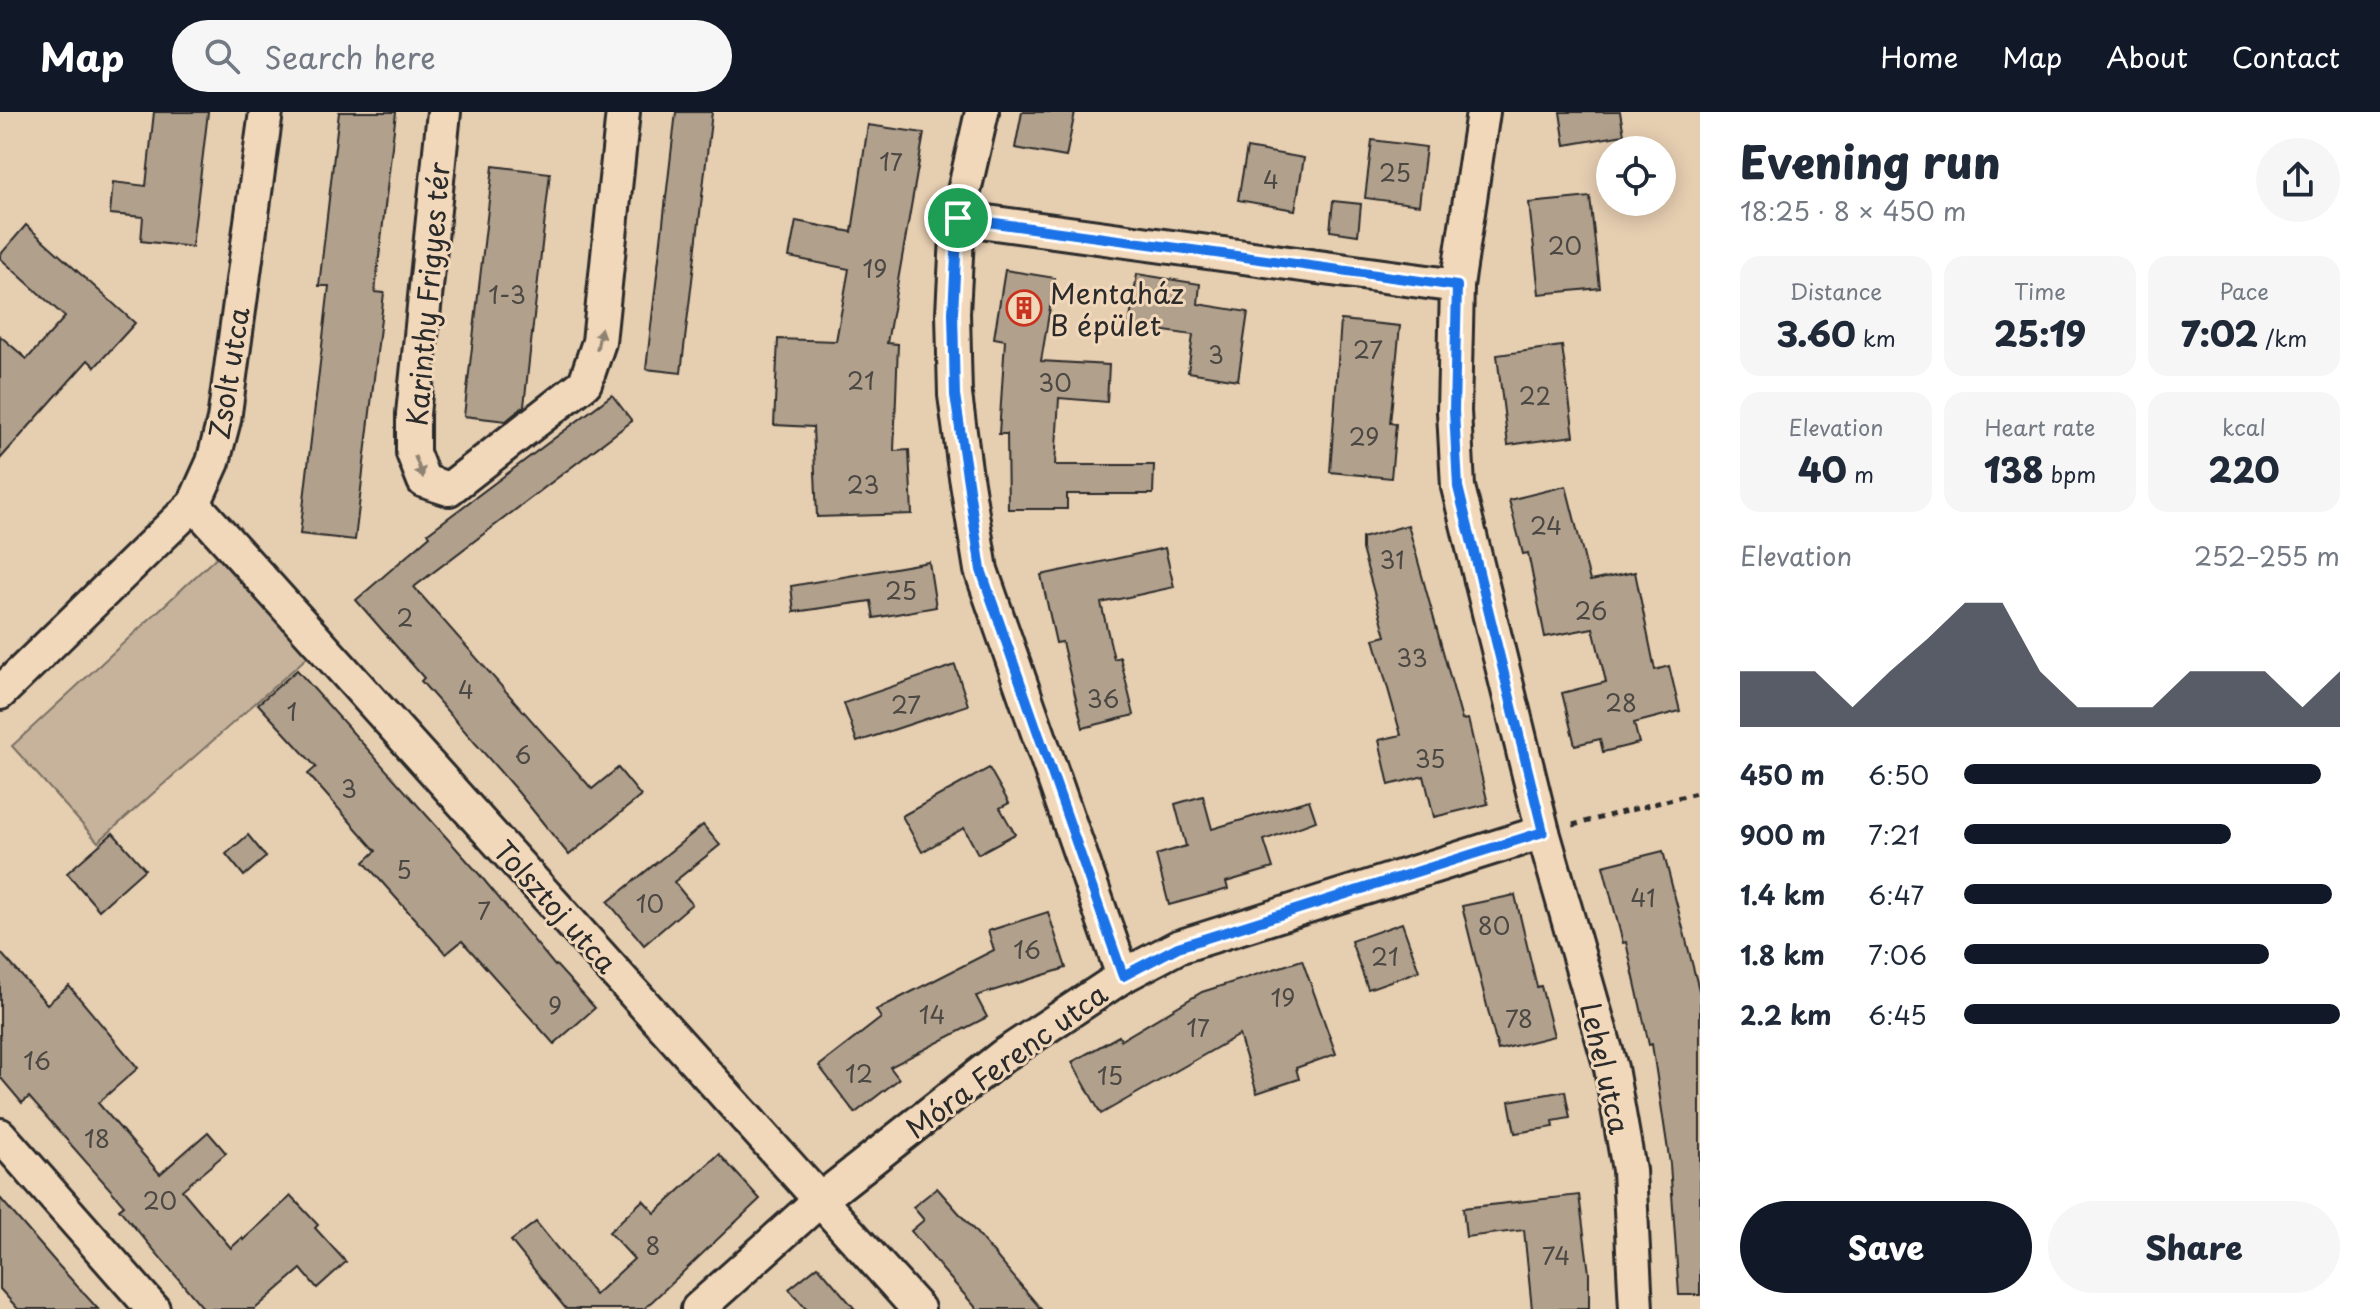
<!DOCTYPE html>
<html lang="en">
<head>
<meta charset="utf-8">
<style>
  body { margin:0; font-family:"Playpen Sans",sans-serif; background:#f6f6f7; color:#1f2937; height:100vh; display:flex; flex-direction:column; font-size:30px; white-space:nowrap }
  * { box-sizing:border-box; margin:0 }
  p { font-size:26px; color:#747a83 }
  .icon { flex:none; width:44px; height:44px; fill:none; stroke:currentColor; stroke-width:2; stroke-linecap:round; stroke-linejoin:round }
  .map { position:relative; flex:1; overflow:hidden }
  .panel { display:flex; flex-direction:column; background:#fff; width:680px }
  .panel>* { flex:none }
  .tools { position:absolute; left:1596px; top:24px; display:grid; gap:16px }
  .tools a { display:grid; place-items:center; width:80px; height:80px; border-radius:50%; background:#fff; box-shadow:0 4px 20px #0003; font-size:40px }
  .pin { position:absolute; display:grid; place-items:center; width:68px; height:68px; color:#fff; margin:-34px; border:4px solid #fff; border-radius:50%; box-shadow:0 2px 8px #0007 }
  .round { display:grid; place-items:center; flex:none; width:84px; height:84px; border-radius:42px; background:#f6f6f7 }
  .summary { display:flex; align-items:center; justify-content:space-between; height:136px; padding:0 40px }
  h1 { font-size:44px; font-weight:800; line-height:60px }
  .figures { display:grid; grid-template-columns:repeat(3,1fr); gap:12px; height:136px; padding:8px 40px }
  .figures div { display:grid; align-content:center; border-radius:20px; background:#f6f6f7; text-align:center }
  .figures b { font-size:34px; font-weight:800 }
  .figures small { font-size:22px; font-weight:400 }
  .figures p { font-size:22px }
  .chart { height:224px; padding:16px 40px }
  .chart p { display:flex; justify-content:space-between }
  .chart svg { width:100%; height:144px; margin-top:8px; fill:#111827; opacity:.7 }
  .primary-button { display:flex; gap:16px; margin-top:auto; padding:16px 40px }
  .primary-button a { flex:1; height:92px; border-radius:48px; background:#111827; color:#fff; font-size:32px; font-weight:800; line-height:92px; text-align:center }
  .primary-button a+a { background:#f6f6f7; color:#1f2937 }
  ul { padding:0 40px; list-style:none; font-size:26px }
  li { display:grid; grid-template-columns:128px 96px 1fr; align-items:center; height:60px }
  li i { height:20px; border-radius:10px; background:#111827 }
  header { display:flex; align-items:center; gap:48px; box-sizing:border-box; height:112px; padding:0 40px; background:#111827; color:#fff }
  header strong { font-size:38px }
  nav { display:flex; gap:44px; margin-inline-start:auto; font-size:28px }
  .search { width:560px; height:72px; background:#f6f6f7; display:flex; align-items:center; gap:20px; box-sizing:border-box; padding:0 28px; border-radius:44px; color:#747a83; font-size:30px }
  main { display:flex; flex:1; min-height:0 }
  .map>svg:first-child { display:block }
  .green { fill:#c7b39b; stroke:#796f63; stroke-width:2 }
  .building { fill:#b1a08c; stroke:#2b2b2b; stroke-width:2 }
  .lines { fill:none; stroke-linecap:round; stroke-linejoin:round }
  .minor-casing { stroke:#2b2b2b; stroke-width:38 }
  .path { stroke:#2b2b2b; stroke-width:5; stroke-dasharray:6 6; stroke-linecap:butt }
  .minor { stroke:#f2d8ba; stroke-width:32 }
  .oneway { fill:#8e8272 }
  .route-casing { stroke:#fff; stroke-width:16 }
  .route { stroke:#1a73e8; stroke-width:10 }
  .labels { text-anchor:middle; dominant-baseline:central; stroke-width:6; stroke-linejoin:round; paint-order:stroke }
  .number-label { font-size:24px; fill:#4c4843 }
  .poi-label { font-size:28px; fill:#2b2b2b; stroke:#f2d8ba; text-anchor:start }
  .street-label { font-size:28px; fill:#2b2b2b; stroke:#f2d8ba }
</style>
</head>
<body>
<header>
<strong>Map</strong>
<div class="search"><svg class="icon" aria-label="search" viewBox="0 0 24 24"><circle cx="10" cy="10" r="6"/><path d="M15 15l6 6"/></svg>Search here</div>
<nav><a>Home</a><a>Map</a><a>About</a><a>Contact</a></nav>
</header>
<main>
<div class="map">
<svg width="1700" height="1197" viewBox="0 0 1700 1197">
  <rect width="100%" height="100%" fill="#e6ceb1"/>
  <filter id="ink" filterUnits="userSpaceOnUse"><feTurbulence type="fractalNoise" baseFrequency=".0125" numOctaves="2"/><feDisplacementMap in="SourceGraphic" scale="16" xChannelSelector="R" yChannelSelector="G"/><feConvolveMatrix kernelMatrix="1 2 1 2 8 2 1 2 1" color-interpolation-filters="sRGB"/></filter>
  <g filter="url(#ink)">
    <polygon class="green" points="221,441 312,541 98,730 12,634"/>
    <g class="building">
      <polygon points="154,0 208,0 192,135 141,129 143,105 110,102 113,70 146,74"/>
      <polygon points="339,0 396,0 375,180 384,181 355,428 300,422 329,174 319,174"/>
      <polygon points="676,0 712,0 681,261 646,257"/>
      <polygon points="1022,0 1075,0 1066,45 1015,36"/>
      <polygon points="1560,0 1620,0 1624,23 1565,33"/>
      <polygon points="868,13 924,21 887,231 898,232 894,339 909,338 912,402 817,405 813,315 774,313 778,227 836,229 849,157 789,145 796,109 852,120"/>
      <polygon points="1372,28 1426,35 1419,93 1365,86"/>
      <polygon points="1247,36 1304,46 1295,98 1238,88"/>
      <polygon points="493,54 550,61 524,294 506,309 464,304"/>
      <polygon points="1590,85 1600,176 1539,182 1529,91"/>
      <polygon points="1333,89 1361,92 1358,123 1330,119"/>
      <polygon points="26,113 135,211 95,255 88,248 0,347 0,224 27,247 65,205 0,146 0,143"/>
      <polygon points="1005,158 1055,166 1041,249 1109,253 1107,290 1059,286 1055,353 1154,353 1153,382 1067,382 1067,397 1008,397 1007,322 999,322 1005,228 994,226"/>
      <polygon points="1137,162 1200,172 1198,192 1248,200 1238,268 1188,260 1193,223 1129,214"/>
      <polygon points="1341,208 1400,214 1390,311 1396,312 1391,366 1330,360"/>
      <polygon points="1562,234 1574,324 1508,333 1497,243"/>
      <polygon points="612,283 632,309 414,475 592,677 618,656 641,684 569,743 518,680 421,569 424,566 356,488 430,424 428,421"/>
      <polygon points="1566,374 1590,469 1635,460 1655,558 1669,554 1680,599 1634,611 1639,631 1603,640 1600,627 1575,633 1562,581 1606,570 1593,516 1545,525 1528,441 1523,442 1509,388"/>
      <polygon points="1408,413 1462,608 1468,607 1488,692 1434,705 1424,664 1389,673 1379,628 1401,623 1374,527 1386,524 1362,437 1362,426"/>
      <polygon points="1165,436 1174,475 1101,491 1114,547 1120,545 1134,603 1083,616 1062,530 1056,531 1041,463"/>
      <polygon points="929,450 936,495 874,506 871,489 794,500 791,474"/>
      <polygon points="955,553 968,593 857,630 844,591"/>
      <polygon points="297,558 479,762 555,854 556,853 595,896 554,932 462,829 446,842 364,750 376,739 308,662 316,655 258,592"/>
      <polygon points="989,656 1009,691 1000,696 1015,722 978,742 964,716 922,740 902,704"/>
      <polygon points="1203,684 1212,717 1309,688 1316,709 1264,728 1273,756 1226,770 1228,777 1169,793 1156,743 1186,734 1175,692"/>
      <polygon points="703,713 720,733 674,770 692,792 644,833 608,790"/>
      <polygon points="113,721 145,757 99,798 67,761"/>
      <polygon points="248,723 266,745 244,764 226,742"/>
      <polygon points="1663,739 1700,882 1700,1183 1679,1183 1670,1052 1652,932 1649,933 1626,830 1623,831 1603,754"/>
      <polygon points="1515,783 1537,875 1541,874 1554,924 1498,938 1462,794"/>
      <polygon points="1048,800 1066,856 976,884 987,905 890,955 899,967 855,1001 819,954 881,906 876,898 994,838 988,819"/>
      <polygon points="1402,811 1419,859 1368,877 1351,829"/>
      <polygon points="0,840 47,892 69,874 138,956 98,991 160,1062 208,1020 226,1041 182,1078 231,1136 242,1126 243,1128 291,1084 318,1113 315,1116 346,1150 317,1176 301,1157 255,1197 204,1197 119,1097 124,1093 29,985 22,991 0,965"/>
      <polygon points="1302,848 1336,942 1296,956 1299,967 1257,981 1239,923 1101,1002 1072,950 1119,924 1121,928 1202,880"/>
      <polygon points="1565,979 1570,1006 1553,1009 1554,1015 1515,1021 1509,989"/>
      <polygon points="719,1042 760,1087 644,1197 566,1197 511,1129 536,1110 595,1183 634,1147 609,1120 643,1088 655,1101"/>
      <polygon points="937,1076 980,1125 1041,1197 977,1197 942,1157 911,1119 924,1108 913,1095"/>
      <polygon points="1579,1083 1589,1161 1589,1197 1532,1197 1524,1118 1466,1125 1463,1096"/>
      <polygon points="0,1086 59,1154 98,1197 18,1197 0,1177"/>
      <polygon points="818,1154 855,1197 806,1197 789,1177"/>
    </g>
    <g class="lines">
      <defs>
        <g id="minor">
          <polyline points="444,0 413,302 413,341 424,369 449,377 585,271 599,230 623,0"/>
          <polyline points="982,0 958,106 953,201 955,283 966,365 981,458 1123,864"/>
          <polyline points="1483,0 1457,174 1454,299 1458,375 1543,720 1611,956 1629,1058 1636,1197"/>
          <polyline points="958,106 1457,174"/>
          <polyline points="194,392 918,1197"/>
          <polyline points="0,581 194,392 213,350 224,308 266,0"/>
          <polyline points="0,1023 153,1197"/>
          <polyline points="698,1197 821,1087 1004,943 1123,864 1178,835 1543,720"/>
        </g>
      </defs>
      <use href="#minor" class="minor-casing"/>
      <polyline class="path" points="1573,713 1700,680"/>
      <use href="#minor" class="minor"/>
    </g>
    <defs><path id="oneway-solid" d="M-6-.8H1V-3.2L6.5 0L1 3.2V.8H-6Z" transform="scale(2)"/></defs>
    <g class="oneway">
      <use href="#oneway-solid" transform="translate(599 227) rotate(-79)"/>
      <use href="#oneway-solid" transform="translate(419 355) rotate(69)"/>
    </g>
  </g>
  <g class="lines" filter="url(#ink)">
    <defs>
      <polygon id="route" points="958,106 1457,174 1454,299 1458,375 1543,720 1178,835 1123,864 981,458 955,283 953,201"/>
    </defs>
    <use href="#route" class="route-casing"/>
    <use href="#route" class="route"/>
  </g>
  <defs>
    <symbol id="building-ring" viewBox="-11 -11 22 22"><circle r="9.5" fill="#f2d8ba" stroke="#c8321e" stroke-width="1.5"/><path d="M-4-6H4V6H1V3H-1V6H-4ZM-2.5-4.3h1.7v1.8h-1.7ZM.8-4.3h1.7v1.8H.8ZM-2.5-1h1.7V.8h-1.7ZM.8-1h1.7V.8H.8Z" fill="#c8321e"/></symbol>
  </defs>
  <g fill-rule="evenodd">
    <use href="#building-ring" x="1004" y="176" width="40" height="40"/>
  </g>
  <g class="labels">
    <g class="number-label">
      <text x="891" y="49">17</text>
      <text x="1395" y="60">25</text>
      <text x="1271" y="67">4</text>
      <text x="1565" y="133">20</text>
      <text x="875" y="156">19</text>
      <text x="507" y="182">1-3</text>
      <text x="1368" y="237">27</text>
      <text x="1216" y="242">3</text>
      <text x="861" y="268">21</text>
      <text x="1055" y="270">30</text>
      <text x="1535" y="283">22</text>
      <text x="1364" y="324">29</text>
      <text x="863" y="372">23</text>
      <text x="1546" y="413">24</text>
      <text x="1392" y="447">31</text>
      <text x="901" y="478">25</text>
      <text x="1591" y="498">26</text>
      <text x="405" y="505">2</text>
      <text x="1412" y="545">33</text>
      <text x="466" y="577">4</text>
      <text x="1103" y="586">36</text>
      <text x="1621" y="590">28</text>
      <text x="906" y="592">27</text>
      <text x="292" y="599">1</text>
      <text x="523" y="642">6</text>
      <text x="1430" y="646">35</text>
      <text x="349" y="676">3</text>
      <text x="404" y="757">5</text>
      <text x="1643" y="785">41</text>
      <text x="650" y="791">10</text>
      <text x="484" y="798">7</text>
      <text x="1494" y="813">80</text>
      <text x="1027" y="837">16</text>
      <text x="1385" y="844">21</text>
      <text x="1283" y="885">19</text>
      <text x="555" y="893">9</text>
      <text x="932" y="902">14</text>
      <text x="1519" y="906">78</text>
      <text x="1198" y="915">17</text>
      <text x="37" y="948">16</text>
      <text x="859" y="961">12</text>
      <text x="1110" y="963">15</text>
      <text x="97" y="1026">18</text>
      <text x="160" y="1088">20</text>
      <text x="653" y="1133">8</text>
      <text x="1556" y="1143">74</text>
    </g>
    <g class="poi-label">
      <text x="1050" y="180">Mentaház<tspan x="1050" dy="32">B épület</tspan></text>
    </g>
    <g class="street-label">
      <text transform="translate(427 182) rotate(-85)">Karinthy Frigyes tér</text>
      <text transform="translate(228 261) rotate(-81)">Zsolt utca</text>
      <text transform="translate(556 794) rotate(48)">Tolsztoj utca</text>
      <text transform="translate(1006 948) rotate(-36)">Móra Ferenc utca</text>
      <text transform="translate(1606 956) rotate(77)">Lehel utca</text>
    </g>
  </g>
</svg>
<div class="tools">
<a><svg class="icon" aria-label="locate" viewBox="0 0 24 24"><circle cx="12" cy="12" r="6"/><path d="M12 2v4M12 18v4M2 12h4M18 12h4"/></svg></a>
</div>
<div class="pin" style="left:958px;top:106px;background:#1e9e55"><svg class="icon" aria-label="arrive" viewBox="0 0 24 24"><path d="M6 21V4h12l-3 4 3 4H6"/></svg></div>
</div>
<section class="panel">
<div class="summary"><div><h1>Evening run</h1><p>18:25 · 8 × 450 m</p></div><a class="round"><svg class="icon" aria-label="share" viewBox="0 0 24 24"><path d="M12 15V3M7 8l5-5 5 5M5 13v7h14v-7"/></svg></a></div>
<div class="figures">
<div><p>Distance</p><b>3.60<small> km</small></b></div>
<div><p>Time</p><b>25:19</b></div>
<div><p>Pace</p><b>7:02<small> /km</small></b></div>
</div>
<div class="figures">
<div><p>Elevation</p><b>40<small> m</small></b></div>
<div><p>Heart rate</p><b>138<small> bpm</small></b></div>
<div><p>kcal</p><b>220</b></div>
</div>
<div class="chart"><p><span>Elevation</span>252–255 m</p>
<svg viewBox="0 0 160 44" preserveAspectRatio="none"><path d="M0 44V27L10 27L20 27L30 38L40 27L50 17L60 6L70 6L80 27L90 38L100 38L110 38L120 27L130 27L140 27L150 38L160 27V44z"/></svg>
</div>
<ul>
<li><b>450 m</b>6:50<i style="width:95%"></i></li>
<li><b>900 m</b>7:21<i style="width:71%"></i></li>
<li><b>1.4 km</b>6:47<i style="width:98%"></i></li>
<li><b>1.8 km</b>7:06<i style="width:81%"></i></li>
<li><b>2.2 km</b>6:45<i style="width:100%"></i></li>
</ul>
<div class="primary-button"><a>Save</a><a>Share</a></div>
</section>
</main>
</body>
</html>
